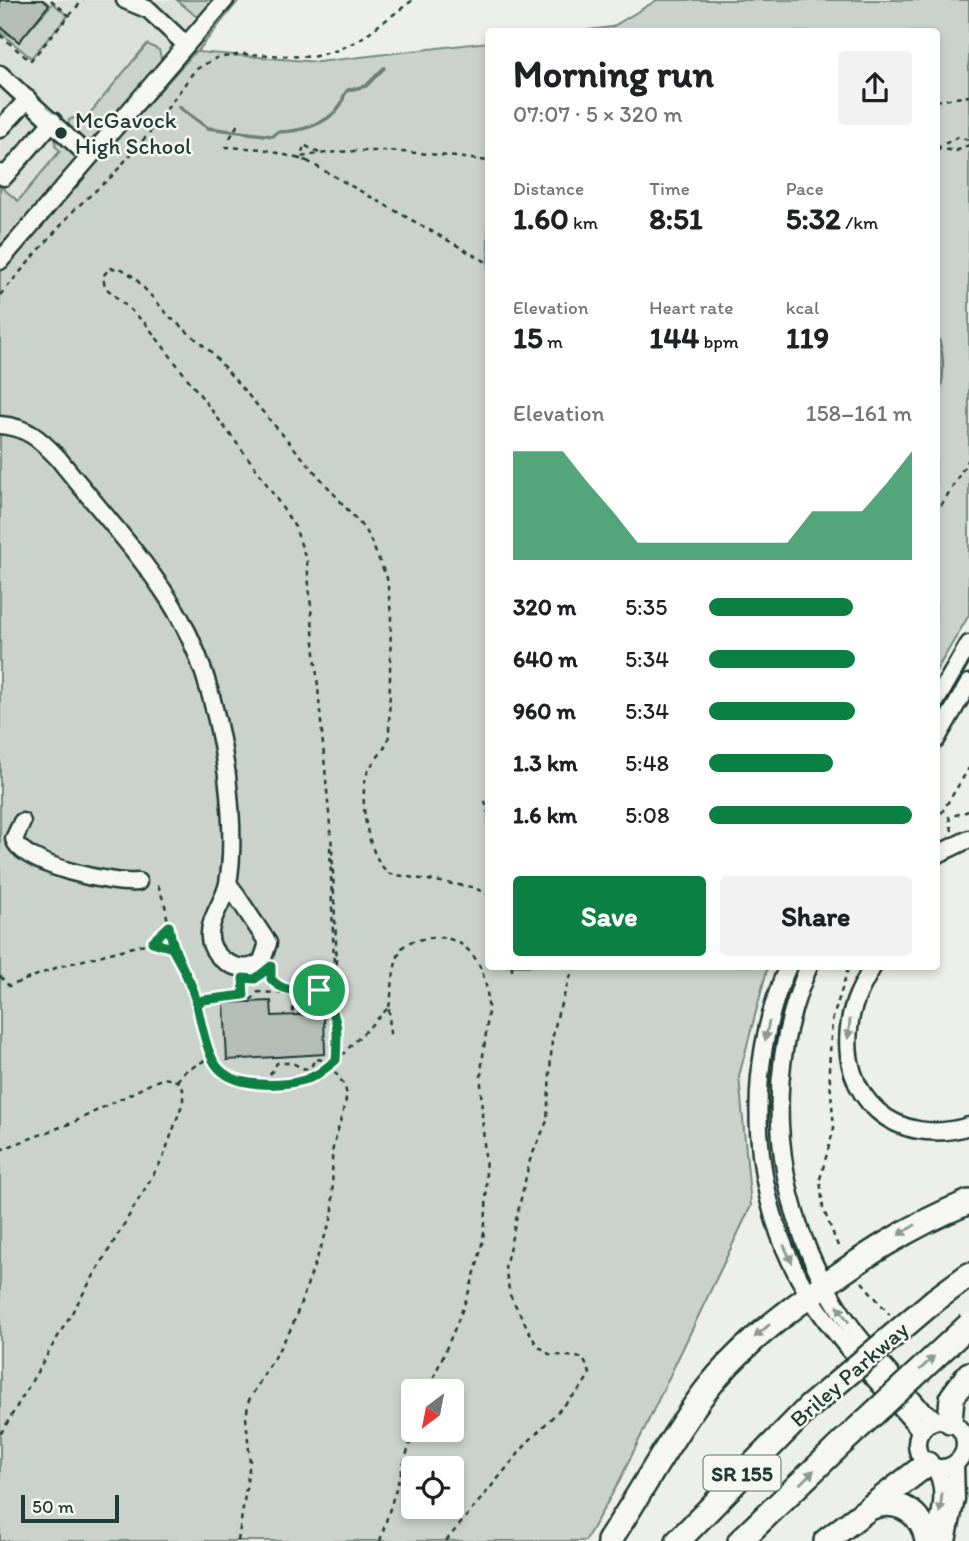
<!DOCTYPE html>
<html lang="en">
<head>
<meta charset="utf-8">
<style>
  body { margin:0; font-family:Itim,sans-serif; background:#f2f2f2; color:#202124; height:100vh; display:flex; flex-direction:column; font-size:26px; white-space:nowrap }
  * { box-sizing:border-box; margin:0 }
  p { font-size:23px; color:#757577 }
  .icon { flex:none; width:38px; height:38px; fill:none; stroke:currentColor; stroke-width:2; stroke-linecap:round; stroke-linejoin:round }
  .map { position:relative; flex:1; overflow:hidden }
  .drawer { position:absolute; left:485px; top:28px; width:455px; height:942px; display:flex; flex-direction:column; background:#fff; border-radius:7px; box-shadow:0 4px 10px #0003 }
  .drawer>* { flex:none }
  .needle { width:46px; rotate:212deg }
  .fabs { position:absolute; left:401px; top:1379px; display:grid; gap:14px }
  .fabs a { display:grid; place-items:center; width:63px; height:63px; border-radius:7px; background:#fff; box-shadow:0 4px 10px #0003; font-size:35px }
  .scale { position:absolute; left:21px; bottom:18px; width:98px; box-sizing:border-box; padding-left:7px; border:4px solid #1f3d34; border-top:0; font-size:19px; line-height:24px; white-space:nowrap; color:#1f3d34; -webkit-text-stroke:5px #f6f6f2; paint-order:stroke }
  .pin { position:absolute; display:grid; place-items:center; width:60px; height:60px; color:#fff; margin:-30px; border:4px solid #fff; border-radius:50%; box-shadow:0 2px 7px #0007 }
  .round { display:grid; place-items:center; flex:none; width:74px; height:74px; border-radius:7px; background:#f2f2f2 }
  .overview { display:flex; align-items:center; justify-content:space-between; height:119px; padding:0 28px }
  h1 { font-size:38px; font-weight:700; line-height:52px }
  .figures { display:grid; grid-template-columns:repeat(3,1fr); gap:10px; height:119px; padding:7px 28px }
  .figures div { display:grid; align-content:center }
  .figures b { font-size:30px; font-weight:700 }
  .figures small { font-size:19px; font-weight:400 }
  .figures p { font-size:19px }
  .chart { height:196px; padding:14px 28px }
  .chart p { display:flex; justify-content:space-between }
  .chart svg { width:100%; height:126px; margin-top:7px; fill:#0b8043; opacity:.7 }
  .primary-button { display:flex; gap:14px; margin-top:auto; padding:14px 28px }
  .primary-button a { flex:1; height:80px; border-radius:7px; background:#0b8043; color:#fff; font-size:28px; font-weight:700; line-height:80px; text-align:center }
  .primary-button a+a { background:#f2f2f2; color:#202124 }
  ul { padding:0 28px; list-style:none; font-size:23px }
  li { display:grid; grid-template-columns:112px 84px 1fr; align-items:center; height:52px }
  li i { height:18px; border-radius:9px; background:#0b8043 }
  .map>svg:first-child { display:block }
  .built { fill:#dce0db }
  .green { fill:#cbd2cc; stroke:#758880; stroke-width:2; fill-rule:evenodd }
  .water { fill:#9faaa4; stroke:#6c7e77; stroke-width:2 }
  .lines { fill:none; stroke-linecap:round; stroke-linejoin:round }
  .stream { stroke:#6c7e77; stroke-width:3.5 }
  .building { fill:#b4bdb8; stroke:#1f3d34; stroke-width:2 }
  .minor-casing { stroke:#1f3d34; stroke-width:21 }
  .highway-casing { stroke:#1f3d34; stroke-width:28 }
  .path { stroke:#1f3d34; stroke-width:2.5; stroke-dasharray:5 5; stroke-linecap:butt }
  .minor { stroke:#f6f6f2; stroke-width:16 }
  .highway { stroke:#f6f6f2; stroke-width:23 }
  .highway-bridge-casing { stroke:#1f3d34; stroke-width:28; stroke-linecap:butt }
  .highway-bridge { stroke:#f6f6f2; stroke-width:23 }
  .oneway { fill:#8a9a93 }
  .route-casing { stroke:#fff; stroke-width:14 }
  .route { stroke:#0b8043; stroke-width:9 }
  .poi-dot { fill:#1f3d34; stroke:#f6f6f2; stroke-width:2.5 }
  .labels { text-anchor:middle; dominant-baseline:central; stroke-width:5; stroke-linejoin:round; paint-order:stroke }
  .shield { fill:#f6f6f2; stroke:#60746d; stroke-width:2 }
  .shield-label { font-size:21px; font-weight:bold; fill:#1f3d34 }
  .poi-label { font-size:23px; fill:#1f3d34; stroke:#f6f6f2; text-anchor:start }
  .street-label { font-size:23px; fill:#1f3d34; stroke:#f6f6f2 }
</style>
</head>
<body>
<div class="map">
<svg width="969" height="1541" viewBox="0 0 969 1541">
  <rect width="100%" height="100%" fill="#edefea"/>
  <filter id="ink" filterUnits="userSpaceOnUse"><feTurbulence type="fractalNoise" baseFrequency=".0143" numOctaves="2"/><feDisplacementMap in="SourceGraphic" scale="14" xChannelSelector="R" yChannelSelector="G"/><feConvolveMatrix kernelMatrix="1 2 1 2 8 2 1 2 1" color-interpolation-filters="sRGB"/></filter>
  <g filter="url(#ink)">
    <polygon class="built" points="0,0 237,0 196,52 47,215 0,255"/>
    <g class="green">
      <polygon points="177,0 216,0 198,18"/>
      <path d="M235,0H239L197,52L318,62L488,42V966H768L739,1076L751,1206L619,1482L585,1541H0V255L47,215L195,52L193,50ZM413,1391H452V1430H413ZM413,1468H452V1507H413Z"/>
      <polygon points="657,0 969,0 969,615 936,671 936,32 573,32 612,27"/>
      <polygon points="53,3 68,16 31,58 0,32 0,29 19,41"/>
      <polygon points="147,44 159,50 162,62 97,139 86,141 68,125 69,120 73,118 82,123"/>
      <polygon points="56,138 63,139 79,154 77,161 41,205 0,246 0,186 18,201 60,151 55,146"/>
    </g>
    <path class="water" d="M937,334C947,358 944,383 936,406Z"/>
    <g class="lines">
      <path class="stream" d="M179,107L208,128L273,136L277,132C299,132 327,125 340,106C344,100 342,95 348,90L366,86L384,68"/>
    </g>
    <g class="building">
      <polygon points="0,0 43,0 49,5 19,42 0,26"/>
      <polygon points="271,1001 272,1016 324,1014 325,1054 227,1060 224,1003"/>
    </g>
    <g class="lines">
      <defs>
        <g id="minor">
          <polyline points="125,0 149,10 186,45"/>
          <polyline points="0,74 88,156"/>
          <polyline points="0,129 28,99"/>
          <polyline points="0,173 4,177 53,121"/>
          <polyline points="0,261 225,0"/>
          <path d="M0,425C27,427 40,439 58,458C95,505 138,551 170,601C203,652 219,717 227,776C231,809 234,850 228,883C225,901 208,919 210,938C212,961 244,977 262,961L268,943L228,883"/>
          <polyline points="936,701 969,644"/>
          <polyline points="936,740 969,683"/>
          <path d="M22,822L14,839C22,865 113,885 138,882"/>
          <polyline points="936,855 969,839"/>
          <path d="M788,966C743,1067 749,1201 809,1295C840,1344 883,1387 921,1431"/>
          <path d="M809,966C761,1075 773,1203 836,1304C859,1342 891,1374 920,1408L936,1420"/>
          <path d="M873,966C863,984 853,1001 850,1021C837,1097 896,1149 969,1126"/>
          <circle cx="941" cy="1444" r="24"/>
          <path d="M932,1541C941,1519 949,1487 934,1467"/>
          <polyline points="947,1541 956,1499 955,1464"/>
        </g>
        <g id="highway">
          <polyline points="935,1300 969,1275"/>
          <polyline points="950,1421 952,1397 969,1374"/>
          <path d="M869,1508C896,1497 923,1512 927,1541"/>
          <path d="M609,1541C642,1491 671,1436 707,1389C737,1351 771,1324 809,1296C863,1257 907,1227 969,1202"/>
          <polyline points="678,1541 809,1407"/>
          <polyline points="740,1541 842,1443"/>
          <polyline points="826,1541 927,1464"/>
        </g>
      </defs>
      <use href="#minor" class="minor-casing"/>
      <use href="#highway" class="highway-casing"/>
      <g class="path">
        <polyline points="51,0 70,16"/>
        <polyline points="0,35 30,61 83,0"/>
        <polyline points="936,101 969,96"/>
        <polyline points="230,138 238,124"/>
        <polyline points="225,147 263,149 307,161 297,158"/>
        <polyline points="936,148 958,137 969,140"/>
        <polyline points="936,148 956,151 969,145"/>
        <path d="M319,153L304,145L301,157C361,145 427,153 488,161"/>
        <polyline points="307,161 488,263"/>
        <polyline points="0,295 75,209 112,176 150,132 195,70 216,58 244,54 312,57 338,50 359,40 413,0"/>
        <polyline points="936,514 969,459"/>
        <polyline points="485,801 488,813"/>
        <polyline points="936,822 969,768"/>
        <polyline points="952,831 949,817 969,811"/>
        <polyline points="158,885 165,905 172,948 193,988 214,1061"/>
        <polyline points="152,942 172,948"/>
        <polyline points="512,966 512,972"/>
        <path d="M269,974C278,995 300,990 319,990L335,1011L337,1020L336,1061"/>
        <polyline points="0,976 9,986 61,966 152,942 169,926"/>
        <polyline points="319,987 334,966 330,845"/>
        <path d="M244,995L245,1000L252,999L258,992L293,994V1013L312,1011L313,996L330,979L337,966L332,848L307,562L295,527L258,471L146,324L105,287L103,276L110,268L122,269L134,277L171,318L210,351L367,532L387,578L391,615L389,735C386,753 370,761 366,777C359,802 368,859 390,874L472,887L488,894"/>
        <polyline points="197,1004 203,1000 244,995 244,982"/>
        <path d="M389,1007C393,990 392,965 401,950C405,942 415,940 424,939C460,930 483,958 487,992C491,1021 481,1053 481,1082C481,1125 488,1167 486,1210C483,1274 452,1333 428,1391"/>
        <polyline points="319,1073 336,1061"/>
        <path d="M177,1081L184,1072L209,1058C247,1097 286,1085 333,1069L336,1061L389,1007L390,1035"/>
        <polyline points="265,1083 277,1063 292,1063 305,1069 311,1067 315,1059 336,1061"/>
        <polyline points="0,1150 74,1122 154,1082 164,1078 177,1081 183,1089 183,1102 163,1158 0,1435"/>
        <polyline points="838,1246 823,1208 820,1179 834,1128 829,1069 832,1021 849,966"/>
        <polyline points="862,1282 890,1315"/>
        <polyline points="238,1541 250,1462 246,1417 249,1400 292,1327 333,1214 332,1152 347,1096 345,1086 333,1069"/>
        <polyline points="380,1541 414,1430"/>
        <polyline points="446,1541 529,1441 582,1387 590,1373 583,1358 549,1354 536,1344 510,1295 505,1267 530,1160 547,1121 552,1040 558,1013 574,966"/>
      </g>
      <use href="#minor" class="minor"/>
      <use href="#highway" class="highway"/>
      <defs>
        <g id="highway-bridge">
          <polyline points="809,1407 935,1300"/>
          <polyline points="842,1443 969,1325"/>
        </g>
      </defs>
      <use href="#highway-bridge" class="highway-bridge-casing"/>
      <use href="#highway-bridge" class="highway-bridge"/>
    </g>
    <defs><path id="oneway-solid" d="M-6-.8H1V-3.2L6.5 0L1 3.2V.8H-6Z" transform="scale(1.75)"/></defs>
    <g class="oneway">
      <use href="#oneway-solid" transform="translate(849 1029) rotate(96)"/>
      <use href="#oneway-solid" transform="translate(767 1031) rotate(101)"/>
      <use href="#oneway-solid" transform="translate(907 1230) rotate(148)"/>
      <use href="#oneway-solid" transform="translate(788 1254) rotate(65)"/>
      <use href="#oneway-solid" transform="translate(843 1314) rotate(-125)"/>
      <use href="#oneway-solid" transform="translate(762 1331) rotate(139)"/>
      <use href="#oneway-solid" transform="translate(927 1363) rotate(-43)"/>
      <use href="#oneway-solid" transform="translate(807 1477) rotate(-44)"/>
      <use href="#oneway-solid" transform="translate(941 1503) rotate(96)"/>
    </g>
  </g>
  <g class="lines" filter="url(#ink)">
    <defs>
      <path id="route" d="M319,990C301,990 284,994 271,979V966L255,979L243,978L244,995L203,1000L197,1004C190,976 173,956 169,926L152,942L172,948C179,962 189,977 194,992C199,1011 205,1050 216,1065C232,1088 279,1087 304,1080C316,1077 326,1068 336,1060C338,1027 340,1018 319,990"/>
    </defs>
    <use href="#route" class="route-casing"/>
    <use href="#route" class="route"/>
  </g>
  <circle class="poi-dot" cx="61" cy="133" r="7"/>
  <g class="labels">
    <rect class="shield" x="703.5" y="1455.5" width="77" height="35" rx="5"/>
    <g class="shield-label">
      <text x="742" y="1473">SR 155</text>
    </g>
    <g class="poi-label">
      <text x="75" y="120">McGavock<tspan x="75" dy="26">High School</tspan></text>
    </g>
    <g class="street-label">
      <text transform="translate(849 1374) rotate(-41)">Briley Parkway</text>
    </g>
  </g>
</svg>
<div class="fabs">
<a><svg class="needle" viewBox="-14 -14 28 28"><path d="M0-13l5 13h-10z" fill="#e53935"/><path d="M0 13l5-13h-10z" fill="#757577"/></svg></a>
<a><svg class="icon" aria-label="locate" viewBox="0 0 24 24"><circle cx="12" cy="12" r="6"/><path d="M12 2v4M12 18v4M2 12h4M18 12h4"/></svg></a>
</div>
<div class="scale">50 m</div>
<div class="pin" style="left:319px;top:990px;background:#1e9e55"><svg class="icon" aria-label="arrive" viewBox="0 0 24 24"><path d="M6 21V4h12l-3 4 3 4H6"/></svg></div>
<section class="drawer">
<div class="overview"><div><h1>Morning run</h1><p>07:07 · 5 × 320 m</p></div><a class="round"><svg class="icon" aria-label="share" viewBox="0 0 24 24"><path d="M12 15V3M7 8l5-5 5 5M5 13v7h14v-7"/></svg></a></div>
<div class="figures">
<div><p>Distance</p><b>1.60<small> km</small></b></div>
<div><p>Time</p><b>8:51</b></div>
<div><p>Pace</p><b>5:32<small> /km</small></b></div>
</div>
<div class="figures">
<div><p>Elevation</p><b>15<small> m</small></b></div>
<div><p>Heart rate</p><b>144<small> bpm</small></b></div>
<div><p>kcal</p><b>119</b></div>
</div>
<div class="chart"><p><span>Elevation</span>158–161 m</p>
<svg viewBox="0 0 160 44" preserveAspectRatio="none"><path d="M0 44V6L10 6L20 6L30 17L40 27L50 38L60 38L70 38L80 38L90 38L100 38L110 38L120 27L130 27L140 27L150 17L160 6V44z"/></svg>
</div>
<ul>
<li><b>320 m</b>5:35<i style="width:71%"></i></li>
<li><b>640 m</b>5:34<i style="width:72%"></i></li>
<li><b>960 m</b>5:34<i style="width:72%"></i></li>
<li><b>1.3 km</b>5:48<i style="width:61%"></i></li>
<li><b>1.6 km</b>5:08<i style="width:100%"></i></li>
</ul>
<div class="primary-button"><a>Save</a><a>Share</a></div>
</section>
</div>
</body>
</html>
